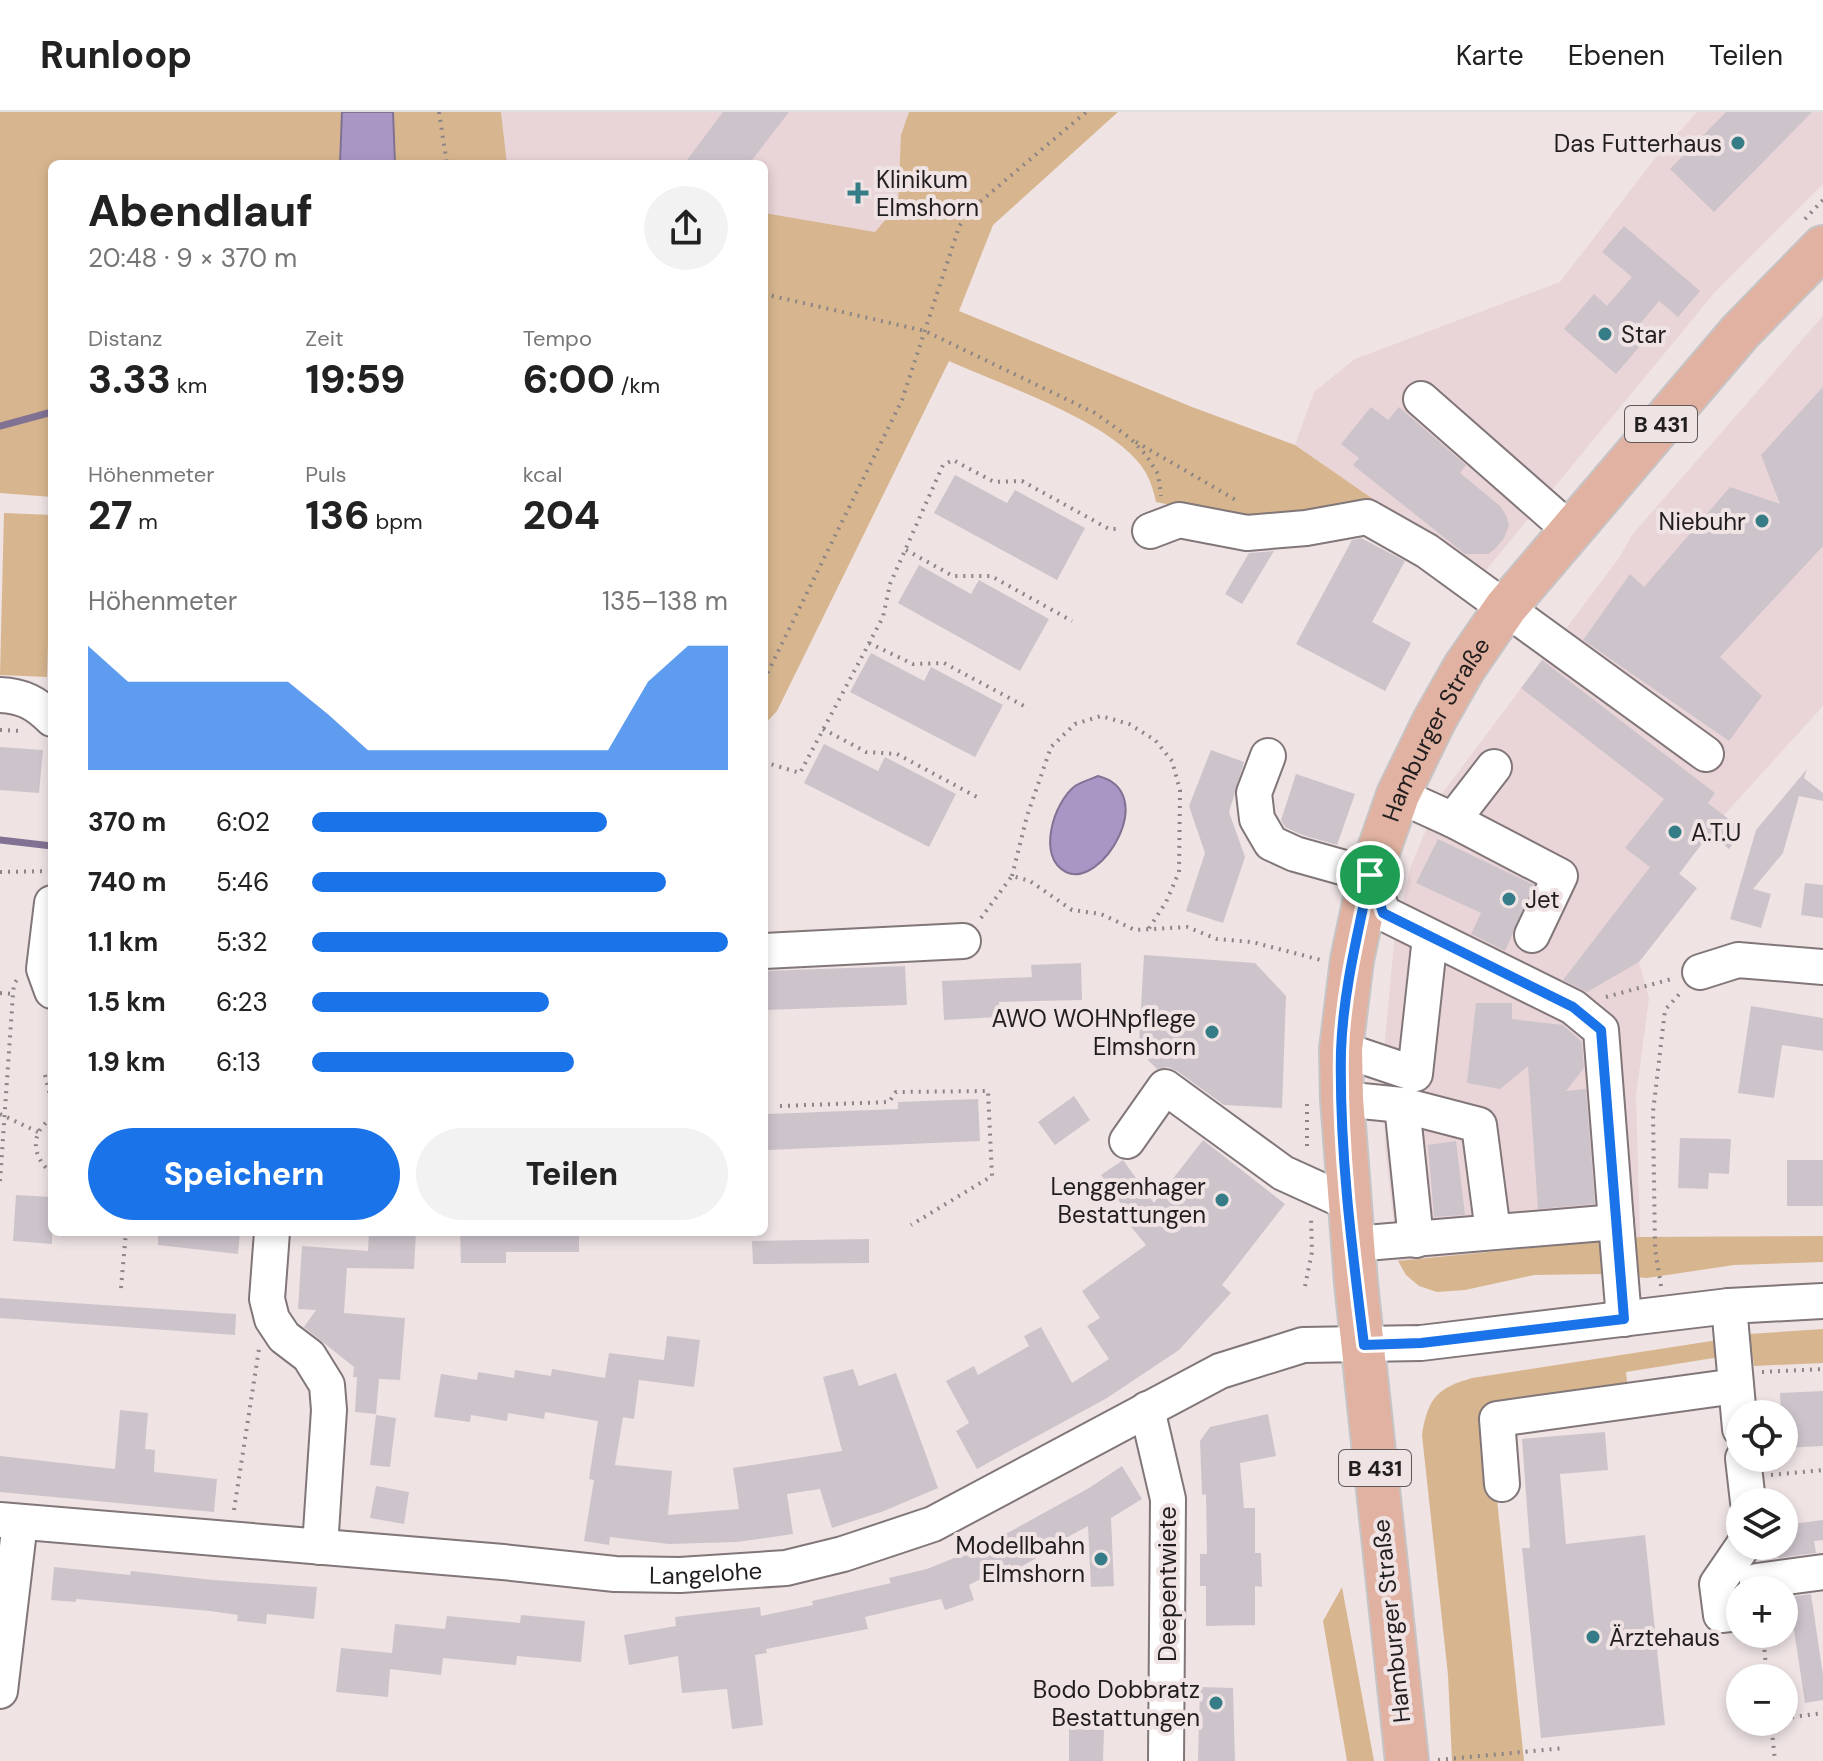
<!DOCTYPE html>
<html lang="de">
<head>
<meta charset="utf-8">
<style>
  body { margin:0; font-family:"DM Sans",sans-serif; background:#f2f2f2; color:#222; height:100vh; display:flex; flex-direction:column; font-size:30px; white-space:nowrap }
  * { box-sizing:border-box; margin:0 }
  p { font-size:26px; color:#767676 }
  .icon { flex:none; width:44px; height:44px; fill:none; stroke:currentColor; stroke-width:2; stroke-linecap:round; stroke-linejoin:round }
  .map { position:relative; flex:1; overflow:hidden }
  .details { position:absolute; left:48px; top:48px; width:720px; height:1076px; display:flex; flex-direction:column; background:#fff; border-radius:12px; box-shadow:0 4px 12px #0003 }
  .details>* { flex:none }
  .controls { position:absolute; left:1726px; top:1288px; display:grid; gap:16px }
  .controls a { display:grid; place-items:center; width:72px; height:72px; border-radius:50%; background:#fff; box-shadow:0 4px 12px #0003; font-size:40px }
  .pin { position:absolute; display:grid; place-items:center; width:68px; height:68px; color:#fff; margin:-34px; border:4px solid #fff; border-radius:50%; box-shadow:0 2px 8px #0007 }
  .round { display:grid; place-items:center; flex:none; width:84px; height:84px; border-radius:42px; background:#f2f2f2 }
  .head { display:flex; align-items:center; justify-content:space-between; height:136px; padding:0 40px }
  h1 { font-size:44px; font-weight:800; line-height:60px }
  .figures { display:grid; grid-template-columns:repeat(3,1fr); gap:12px; height:136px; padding:8px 40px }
  .figures div { display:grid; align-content:center }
  .figures b { font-size:40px; font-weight:800 }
  .figures small { font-size:22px; font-weight:400 }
  .figures p { font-size:22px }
  .chart { height:224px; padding:16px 40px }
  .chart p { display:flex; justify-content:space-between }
  .chart svg { width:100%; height:144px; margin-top:8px; fill:#1a73e8; opacity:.7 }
  .action { display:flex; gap:16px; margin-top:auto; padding:16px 40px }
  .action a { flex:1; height:92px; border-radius:48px; background:#1a73e8; color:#fff; font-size:32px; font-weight:800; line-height:92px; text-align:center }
  .action a+a { background:#f2f2f2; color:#222 }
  ul { padding:0 40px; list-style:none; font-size:26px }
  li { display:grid; grid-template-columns:128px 96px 1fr; align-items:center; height:60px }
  li i { height:20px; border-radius:10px; background:#1a73e8 }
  header { display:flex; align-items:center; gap:48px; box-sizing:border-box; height:112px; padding:0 40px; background:#fff; border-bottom:2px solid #e0e0e0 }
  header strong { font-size:38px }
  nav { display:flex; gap:44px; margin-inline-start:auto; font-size:28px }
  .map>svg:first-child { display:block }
  .built { fill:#e9d4d7 }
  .green { fill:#d7b68f }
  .water { fill:#aa96c5; stroke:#817293; stroke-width:2 }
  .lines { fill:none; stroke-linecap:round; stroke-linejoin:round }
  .stream { stroke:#817293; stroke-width:7 }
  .building { fill:#cdc4cb }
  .minor-casing { stroke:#817678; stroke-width:38 }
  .major-casing { stroke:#c6c4c5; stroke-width:46 }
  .path { stroke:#8c8485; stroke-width:4; stroke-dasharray:2 6; stroke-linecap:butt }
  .minor { stroke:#fff; stroke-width:34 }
  .major { stroke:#e1b2a1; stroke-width:42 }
  .route-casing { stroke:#fff; stroke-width:16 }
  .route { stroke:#1a73e8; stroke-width:10 }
  .poi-dot { fill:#357c87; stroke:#efe3e4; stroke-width:3 }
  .labels { text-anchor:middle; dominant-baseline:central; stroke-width:8; stroke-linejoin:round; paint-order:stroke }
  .shield { fill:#efe3e4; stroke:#60595a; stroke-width:2 }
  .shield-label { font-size:22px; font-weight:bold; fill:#221e1f }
  .poi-label { font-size:24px; fill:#221e1f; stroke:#efe3e4; text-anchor:end }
  .street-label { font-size:24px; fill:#221e1f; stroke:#efe3e4 }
</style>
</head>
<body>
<header>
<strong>Runloop</strong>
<nav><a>Karte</a><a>Ebenen</a><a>Teilen</a></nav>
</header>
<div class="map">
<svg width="1823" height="1649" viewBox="0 0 1823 1649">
  <rect width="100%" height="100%" fill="#efe3e4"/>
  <g class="built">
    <polygon points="501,0 1040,0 895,177 764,137 764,52 507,52"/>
    <polygon points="1697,0 1823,0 1823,72 1715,180 1482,463 1295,333 1314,280 1355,247 1560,170 1653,49"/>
    <polygon points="1823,204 1823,594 1724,703 1679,761 1697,776 1639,850 1649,886 1636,984 1640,1125 1398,1149 1385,1035 1384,939 1395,820 1412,751 1441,683 1619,446 1632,423"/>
  </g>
  <g class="green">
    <polygon points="0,0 342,0 340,52 52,52 52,385 0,381"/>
    <polygon points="392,0 501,0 507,52 394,52"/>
    <path d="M909,0H1118L993,113L959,199L1192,295L1295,333L1373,387L1309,403L1250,409L1156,390C1153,376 1149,363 1139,351C1104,307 1002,273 949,249L777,599L764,613V101L875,120L898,93L901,23Z"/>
    <polygon points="4,401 52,403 47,565 0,563"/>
    <polygon points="1823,1124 1823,1150 1734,1153 1647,1166 1601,1162 1534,1163 1465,1178 1437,1180 1419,1174 1406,1163 1398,1149 1640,1125"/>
    <polygon points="1823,1217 1823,1251 1754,1254 1749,1222"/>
    <path d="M1718,1228L1720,1245L1626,1260L1628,1279L1488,1300L1524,1649H1452L1448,1563L1422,1323C1428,1286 1437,1276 1472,1266Z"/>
    <polygon points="1342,1475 1374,1649 1347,1649 1323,1509"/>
  </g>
  <g class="water">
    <polygon points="342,0 393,0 395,52 340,52"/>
    <path d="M1098,664C1161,680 1101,778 1066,760C1036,745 1054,690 1075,674C1081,670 1091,667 1098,664Z"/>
  </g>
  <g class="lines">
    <g class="stream">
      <polyline points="0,314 52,300"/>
      <polyline points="0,728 52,734"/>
    </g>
  </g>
  <g class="building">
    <polygon points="723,0 789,0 749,52 684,52"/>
    <polygon points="1726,0 1812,0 1714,100 1670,57"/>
    <polygon points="1624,114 1700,179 1678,205 1659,189 1635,218 1646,227 1616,262 1564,217 1594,182 1607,194 1632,165 1602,140"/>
    <polygon points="1823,275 1823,434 1720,545 1762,584 1729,629 1583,528 1630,462 1644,475 1730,375 1780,392 1761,343"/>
    <polygon points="1371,295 1388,308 1399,295 1466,353 1460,361 1500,394 1506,403 1509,413 1504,426 1495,437 1488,442 1465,442 1353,353 1359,346 1341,332"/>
    <polygon points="955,363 1007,391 1015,378 1085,416 1057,468 934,401"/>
    <polygon points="1361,426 1405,449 1372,510 1411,531 1385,579 1296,532 1352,428"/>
    <polygon points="1274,439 1242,492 1225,482 1249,441"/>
    <polygon points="919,453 971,482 979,468 1049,507 1020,559 898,491"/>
    <polygon points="871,541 924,569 931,555 1003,593 975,645 850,580"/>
    <polygon points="1542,548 1715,681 1708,691 1743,718 1729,737 1710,721 1679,762 1697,776 1639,850 1587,880 1563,868 1650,755 1625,736 1664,687 1521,576"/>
    <polygon points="824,632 878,659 885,645 956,682 929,735 804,671"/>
    <polygon points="0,635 43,638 39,681 0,678"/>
    <polygon points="1211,638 1244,650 1229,700 1245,745 1223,811 1186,799 1205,741 1189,694"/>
    <polygon points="1807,657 1804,666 1823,681 1823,689 1799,684 1783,741 1753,777 1771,782 1761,816 1730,807 1756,718"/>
    <polygon points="1296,662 1355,682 1337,733 1302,723 1285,715 1281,708"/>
    <polygon points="1438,727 1534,773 1505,839 1471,822 1481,801 1416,771"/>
    <polygon points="1805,771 1823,773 1823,806 1801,803"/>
    <polygon points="1144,843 1255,851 1286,884 1282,996 1224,993 1177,959 1168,955 1157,957 1144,944 1139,931"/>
    <polygon points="1081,851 1082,888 999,890 1000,905 944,908 942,869 1032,865 1031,853"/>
    <polygon points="905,854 907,893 764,898 764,859"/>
    <polygon points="1476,891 1512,891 1512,907 1563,913 1582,930 1584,956 1566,979 1586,977 1595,1092 1538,1097 1528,954 1500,977 1467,971"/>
    <polygon points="1751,894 1823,906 1823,939 1782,933 1774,986 1738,981"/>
    <polygon points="1074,984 1090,1008 1055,1033 1038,1010"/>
    <polygon points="978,987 980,1029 768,1038 767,1002 898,997 898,990"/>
    <polygon points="1680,1026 1731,1027 1729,1062 1709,1061 1708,1077 1678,1076"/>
    <polygon points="1203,1028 1285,1092 1222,1173 1231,1181 1179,1238 1107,1286 977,1357 956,1319 969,1311 946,1269 974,1254 978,1263 1029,1234 1024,1224 1041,1215 1072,1271 1109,1247 1087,1214 1100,1206 1082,1179 1146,1133 1127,1110 1131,1106 1101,1063 1123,1048 1154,1091"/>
    <polygon points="1456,1029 1465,1103 1434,1105 1428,1033"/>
    <rect x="1787" y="1048" width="36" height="46"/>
    <polygon points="16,1083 52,1085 52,1132 13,1129"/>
    <polygon points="158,1120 240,1120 238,1142 158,1133"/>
    <polygon points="369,1120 416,1120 414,1157 347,1156 344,1201 405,1206 400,1268 379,1267 376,1302 355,1300 357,1265 353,1265 354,1255 304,1215 316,1198 298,1197 302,1134 368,1139"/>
    <polygon points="460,1120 579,1120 579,1140 506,1140 506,1151 461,1151"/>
    <polygon points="869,1127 869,1151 753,1152 752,1129"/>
    <polygon points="0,1186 236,1202 235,1223 0,1206"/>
    <polygon points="667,1224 700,1228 694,1275 639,1268 634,1307 623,1305 615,1353 672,1359 668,1403 739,1397 733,1356 842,1339 823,1265 853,1257 859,1274 896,1261 938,1376 884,1399 832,1416 820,1377 787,1382 793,1422 737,1430 669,1432 610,1425 609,1433 584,1429 594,1368 589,1367 598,1309 545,1300 544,1307 508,1301 507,1309 471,1303 470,1310 434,1305 441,1262 477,1268 478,1260 514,1266 515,1258 551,1264 552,1257 605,1266 609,1241 664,1248"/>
    <polygon points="1823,1279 1823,1334 1784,1336 1784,1302 1781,1302 1780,1281"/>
    <polygon points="120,1298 148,1301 145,1337 155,1338 154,1360 217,1367 214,1400 0,1380 0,1344 115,1357"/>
    <polygon points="1268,1302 1276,1344 1240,1351 1244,1396 1255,1396 1255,1441 1261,1441 1262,1475 1255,1474 1255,1513 1206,1514 1206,1474 1200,1474 1200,1442 1207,1442 1206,1382 1202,1383 1200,1329 1210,1315"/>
    <polygon points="376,1303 396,1306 390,1355 370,1353"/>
    <polygon points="1605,1320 1608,1358 1560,1362 1566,1432 1645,1423 1665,1613 1541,1626 1522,1436 1530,1436 1522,1327"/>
    <polygon points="1122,1354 1142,1387 1111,1406 1114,1474 1091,1475 1088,1414 1038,1441 1040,1444 1014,1459 1010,1452 969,1473 974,1488 945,1498 941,1487 865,1505 868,1517 766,1537 767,1541 755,1543 763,1613 732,1617 727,1577 682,1581 678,1544 629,1553 624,1523 676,1514 675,1505 760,1495 761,1504 813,1493 812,1489 891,1471 889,1466 927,1457 984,1434 1089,1376"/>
    <polygon points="376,1374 409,1380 404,1412 370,1406"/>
    <polygon points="1823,1408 1823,1428 1814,1429 1816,1441 1778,1446 1775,1434 1784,1434 1784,1413"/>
    <polygon points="54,1455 130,1463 131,1459 213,1468 317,1475 314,1507 267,1502 266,1512 237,1509 238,1503 210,1499 76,1487 76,1490 51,1488"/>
    <polygon points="1811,1482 1823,1563 1823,1588 1805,1591 1789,1485"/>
    <polygon points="521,1503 585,1509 581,1550 517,1544 516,1553 443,1546 441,1563 390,1557 388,1585 336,1580 341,1536 392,1541 395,1512 445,1517 447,1504 520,1511"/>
    <polygon points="1200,1575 1233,1576 1235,1649 1198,1649"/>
    <polygon points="1069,1617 1104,1618 1103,1649 1069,1649"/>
  </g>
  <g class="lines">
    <defs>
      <g id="minor">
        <polyline points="1421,287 1570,418"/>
        <polyline points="1150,419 1179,408 1247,421 1306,416 1367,405 1427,439 1706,642"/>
        <path d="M0,583C23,584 36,591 52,607"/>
        <polyline points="1268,644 1254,681 1257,707 1271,731 1295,742 1370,763 1383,801 1573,895 1601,918 1616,1110"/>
        <polyline points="1398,683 1453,708 1494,655"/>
        <polyline points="1453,708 1560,764 1532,823"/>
        <polyline points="52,791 44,857 52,879"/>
        <polyline points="764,839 963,829"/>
        <polyline points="1700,860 1738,848 1823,855"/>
        <polyline points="1341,937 1415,962 1430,825"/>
        <polyline points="1342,987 1402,993 1479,1013 1493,1120"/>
        <polyline points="1402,993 1416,1128"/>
        <polyline points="1127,1029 1165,975 1283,1061 1349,1091"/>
        <polyline points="272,1120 267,1187 272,1207 284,1225 309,1244 327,1273 329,1298 320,1435"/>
        <polyline points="1354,1132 1616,1110 1624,1207"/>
        <polyline points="1729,1194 1740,1317"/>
        <polyline points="1147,1297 1168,1387 1166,1649"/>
        <polyline points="1743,1346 1748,1390"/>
        <polyline points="1502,1372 1497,1307 1736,1274"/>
        <path id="s1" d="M0,1408L503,1450L615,1462L680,1463L786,1456L843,1442L933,1412L1220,1259L1303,1233L1421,1231L1729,1194L1823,1189"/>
        <polyline points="1757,1469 1823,1460"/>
        <polyline points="1740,1501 1721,1503 1717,1472 1743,1434"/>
        <polyline points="0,1579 20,1410"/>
      </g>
      <g id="major">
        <path id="s2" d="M1407,1649L1356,1171L1342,987L1341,937L1352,848L1370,763L1398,683L1434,609L1464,556L1506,495L1740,220L1823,135"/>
      </g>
    </defs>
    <use href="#minor" class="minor-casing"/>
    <use href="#major" class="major-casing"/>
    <g class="path">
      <polyline points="439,0 447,52"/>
      <polyline points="1805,107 1823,88"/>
      <polyline points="764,182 925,219 1095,301 1130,326 1146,343 1158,362 1161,384"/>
      <polyline points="1136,330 1236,388"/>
      <polyline points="906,438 953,464 991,464 1072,509"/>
      <polyline points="869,531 913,552 944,551 1026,595"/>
      <polyline points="764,568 902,288 959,115 968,100 1086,0"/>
      <polyline points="823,617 866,640 897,642 977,685"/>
      <polyline points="0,618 22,619"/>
      <polyline points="764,650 800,661 883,505 890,472 943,353 953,348 994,370 1022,369 1109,417 1121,417"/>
      <polyline points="0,760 52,759"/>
      <polyline points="1012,764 1027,704 1051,635 1075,612 1101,604 1129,612 1155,628 1172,649 1180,678 1179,760 1166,790 1148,818"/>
      <polyline points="981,806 1012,764 1030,769 1072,798 1101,802 1135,818 1187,815 1217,827 1252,830 1321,848"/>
      <polyline points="0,881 13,882"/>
      <polyline points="1606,885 1675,866"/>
      <polyline points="45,963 52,991"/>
      <polyline points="1307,992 1307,1040"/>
      <polyline points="780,994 889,990 896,980 988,979 992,1064 911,1113"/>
      <polyline points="0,1002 38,1020"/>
      <path d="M52,1006C29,1021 32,1046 52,1061"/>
      <polyline points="0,1069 13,882 14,872 18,866"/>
      <polyline points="1305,1174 1312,1140 1311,1104"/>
      <polyline points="1661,1174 1655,1137 1653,1000 1665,898 1682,879"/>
      <polyline points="121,1176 126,1120"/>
      <polyline points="1762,1260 1823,1257"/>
      <polyline points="1771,1363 1823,1358"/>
      <polyline points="234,1398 259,1237"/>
      <polyline points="1763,1522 1767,1566"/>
      <polyline points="1784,1606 1823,1601"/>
      <polyline points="1771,1610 1775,1649"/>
      <polyline points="1438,1648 1564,1636"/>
    </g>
    <use href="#minor" class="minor"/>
    <use href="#major" class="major"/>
  </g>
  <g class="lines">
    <defs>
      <path id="route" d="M1370,763L1383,801L1573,895L1601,918L1624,1207L1421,1231L1364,1233C1352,1137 1339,1037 1341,939C1343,880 1358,821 1370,763Z"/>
    </defs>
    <use href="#route" class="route-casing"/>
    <use href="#route" class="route"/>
  </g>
  <g class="poi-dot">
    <circle cx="1738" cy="31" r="8"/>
    <path d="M854 69h8v8h8v8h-8v8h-8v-8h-8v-8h8z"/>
    <circle cx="1605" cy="222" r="8"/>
    <circle cx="1762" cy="409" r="8"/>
    <circle cx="1675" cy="720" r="8"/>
    <circle cx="1509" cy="787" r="8"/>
    <circle cx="1212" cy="920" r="8"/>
    <circle cx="1222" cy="1088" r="8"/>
    <circle cx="1101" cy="1447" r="8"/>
    <circle cx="1593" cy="1525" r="8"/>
    <circle cx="1216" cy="1591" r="8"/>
  </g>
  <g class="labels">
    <g class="shield">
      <rect x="1625" y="294" width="72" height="36" rx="6"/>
      <rect x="1339" y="1338" width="72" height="36" rx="6"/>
    </g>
    <g class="shield-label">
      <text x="1661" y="312">B 431</text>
      <text x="1375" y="1356">B 431</text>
    </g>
    <g class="poi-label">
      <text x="1722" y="31">Das Futterhaus</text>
      <text x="876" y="67" text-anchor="start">Klinikum<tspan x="876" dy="28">Elmshorn</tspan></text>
      <text x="1621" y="222" text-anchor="start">Star</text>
      <text x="1746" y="409">Niebuhr</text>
      <text x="1691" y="720" text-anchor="start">A.T.U</text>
      <text x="1525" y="787" text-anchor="start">Jet</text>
      <text x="1196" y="906">AWO WOHNpflege<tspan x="1196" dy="28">Elmshorn</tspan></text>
      <text x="1206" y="1074">Lenggenhager<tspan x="1206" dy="28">Bestattungen</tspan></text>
      <text x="1085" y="1433">Modellbahn<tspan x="1085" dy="28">Elmshorn</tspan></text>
      <text x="1609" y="1525" text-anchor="start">Ärztehaus</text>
      <text x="1200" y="1577">Bodo Dobbratz<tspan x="1200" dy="28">Bestattungen</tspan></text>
    </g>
    <g class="street-label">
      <text stroke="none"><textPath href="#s2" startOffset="1052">Hamburger Straße</textPath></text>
      <text stroke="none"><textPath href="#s1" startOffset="708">Langelohe</textPath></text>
      <text transform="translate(1167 1472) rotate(-90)">Deepentwiete</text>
      <text transform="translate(1391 1509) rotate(-96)">Hamburger Straße</text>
    </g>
  </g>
</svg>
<div class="controls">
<a><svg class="icon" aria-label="locate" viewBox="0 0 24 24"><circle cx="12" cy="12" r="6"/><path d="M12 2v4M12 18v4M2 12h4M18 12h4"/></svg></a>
<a><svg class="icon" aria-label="layers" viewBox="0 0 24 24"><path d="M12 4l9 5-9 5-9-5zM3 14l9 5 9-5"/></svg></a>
<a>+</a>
<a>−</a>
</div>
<div class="pin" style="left:1370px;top:763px;background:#1e9e55"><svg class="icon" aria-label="arrive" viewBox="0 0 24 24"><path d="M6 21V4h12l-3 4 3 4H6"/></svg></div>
<section class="details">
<div class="head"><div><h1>Abendlauf</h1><p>20:48 · 9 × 370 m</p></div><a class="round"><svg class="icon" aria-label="share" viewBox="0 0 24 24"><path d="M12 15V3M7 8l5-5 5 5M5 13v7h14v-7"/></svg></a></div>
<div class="figures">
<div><p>Distanz</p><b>3.33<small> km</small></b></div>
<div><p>Zeit</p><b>19:59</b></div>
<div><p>Tempo</p><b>6:00<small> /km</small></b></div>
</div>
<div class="figures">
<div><p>Höhenmeter</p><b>27<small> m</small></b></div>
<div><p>Puls</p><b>136<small> bpm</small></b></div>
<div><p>kcal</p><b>204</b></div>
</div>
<div class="chart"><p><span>Höhenmeter</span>135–138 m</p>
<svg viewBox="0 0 160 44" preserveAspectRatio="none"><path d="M0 44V6L10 17L20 17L30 17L40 17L50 17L60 27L70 38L80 38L90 38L100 38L110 38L120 38L130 38L140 17L150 6L160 6V44z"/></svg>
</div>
<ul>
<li><b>370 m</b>6:02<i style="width:71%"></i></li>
<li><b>740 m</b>5:46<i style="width:85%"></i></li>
<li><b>1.1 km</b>5:32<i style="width:100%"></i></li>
<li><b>1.5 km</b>6:23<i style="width:57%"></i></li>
<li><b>1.9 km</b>6:13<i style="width:63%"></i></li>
</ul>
<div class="action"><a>Speichern</a><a>Teilen</a></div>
</section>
</div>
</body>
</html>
